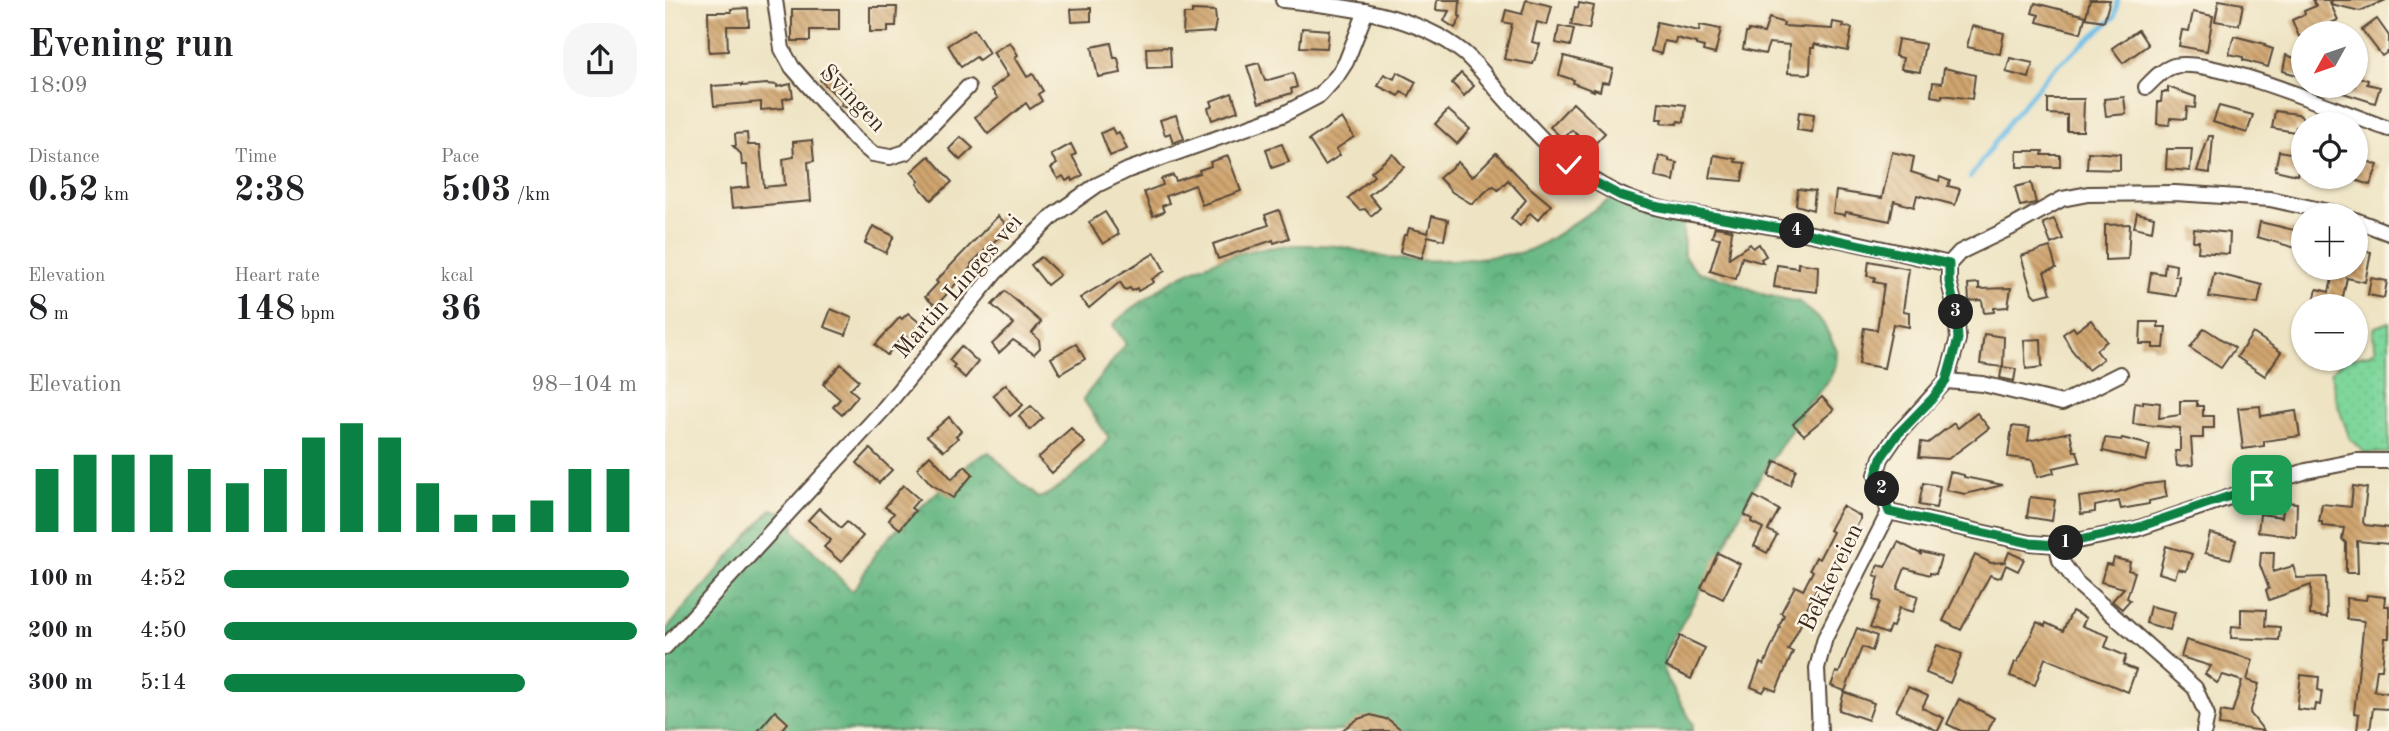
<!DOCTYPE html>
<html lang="en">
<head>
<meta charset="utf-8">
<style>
  body { margin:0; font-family:"Old Standard TT",serif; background:#f6f6f6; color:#202124; height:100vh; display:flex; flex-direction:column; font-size:26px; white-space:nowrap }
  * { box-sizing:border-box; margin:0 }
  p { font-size:23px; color:#757577 }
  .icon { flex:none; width:38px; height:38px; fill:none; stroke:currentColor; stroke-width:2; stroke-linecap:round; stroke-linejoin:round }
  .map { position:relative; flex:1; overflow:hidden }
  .details { display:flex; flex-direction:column; background:#fff; width:665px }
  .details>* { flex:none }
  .needle { width:46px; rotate:230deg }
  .controls { position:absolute; left:1626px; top:21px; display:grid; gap:14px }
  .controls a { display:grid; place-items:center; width:77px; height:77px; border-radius:50%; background:#fff; box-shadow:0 2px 5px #0004; font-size:35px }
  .pin { position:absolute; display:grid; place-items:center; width:60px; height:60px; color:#fff; margin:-30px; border-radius:14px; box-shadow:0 4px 10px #0006 }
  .km { position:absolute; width:35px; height:35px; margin:-18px; border-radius:50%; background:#222; color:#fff; font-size:19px; line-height:35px; text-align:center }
  .round { display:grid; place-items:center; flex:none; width:74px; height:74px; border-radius:28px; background:#f6f6f6 }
  .head { display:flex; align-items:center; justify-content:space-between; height:119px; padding:0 28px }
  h1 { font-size:38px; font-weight:800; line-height:52px }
  .figures { display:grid; grid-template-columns:repeat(3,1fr); gap:10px; height:119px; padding:7px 28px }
  .figures div { display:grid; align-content:center }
  .figures b { font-size:35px; font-weight:800 }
  .figures small { font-size:19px; font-weight:400 }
  .figures p { font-size:19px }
  .chart { height:196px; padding:14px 28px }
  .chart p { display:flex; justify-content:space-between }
  .chart svg { width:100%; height:126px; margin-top:7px; stroke:#0b8043; stroke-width:6 }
  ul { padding:0 28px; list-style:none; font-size:23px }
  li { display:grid; grid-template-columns:112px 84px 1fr; align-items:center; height:52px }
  li i { height:18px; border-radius:9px; background:#0b8043 }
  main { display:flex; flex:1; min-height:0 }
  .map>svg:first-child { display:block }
  .green { fill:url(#green-dots); stroke:#5d805d; stroke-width:2 }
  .forest { fill:url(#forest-crowns); stroke:#517151; stroke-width:2 }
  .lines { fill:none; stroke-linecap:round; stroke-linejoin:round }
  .stream { stroke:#6bbde7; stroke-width:4.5 }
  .building { fill:url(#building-back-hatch) }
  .minor-casing { stroke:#564637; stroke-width:18 }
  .minor { stroke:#fff; stroke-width:14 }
  .route-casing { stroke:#fff; stroke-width:14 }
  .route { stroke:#0b8043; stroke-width:9 }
  .labels { text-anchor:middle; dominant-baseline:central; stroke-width:5; stroke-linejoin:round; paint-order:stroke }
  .street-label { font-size:24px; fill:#3b2a1e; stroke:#fcf5e5 }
</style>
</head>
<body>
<main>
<section class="details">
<div class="head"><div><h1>Evening run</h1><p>18:09</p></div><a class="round"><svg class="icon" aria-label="share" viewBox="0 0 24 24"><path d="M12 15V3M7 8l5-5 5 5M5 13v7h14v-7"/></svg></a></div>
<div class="figures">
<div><p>Distance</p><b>0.52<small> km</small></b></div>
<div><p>Time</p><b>2:38</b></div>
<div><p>Pace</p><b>5:03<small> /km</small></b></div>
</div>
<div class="figures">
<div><p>Elevation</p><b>8<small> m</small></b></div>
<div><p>Heart rate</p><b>148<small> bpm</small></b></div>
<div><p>kcal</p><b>36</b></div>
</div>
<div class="chart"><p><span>Elevation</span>98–104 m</p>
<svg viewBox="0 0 160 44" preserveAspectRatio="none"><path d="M5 44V22M15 44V17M25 44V17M35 44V17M45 44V22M55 44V27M65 44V22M75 44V11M85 44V6M95 44V11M105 44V27M115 44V38M125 44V38M135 44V33M145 44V22M155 44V22"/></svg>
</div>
<ul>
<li><b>100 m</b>4:52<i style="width:98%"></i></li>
<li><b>200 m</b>4:50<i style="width:100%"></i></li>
<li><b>300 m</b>5:14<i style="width:73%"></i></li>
</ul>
</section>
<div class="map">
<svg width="1724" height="731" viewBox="0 0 1724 731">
  <defs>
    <pattern id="green-dots" width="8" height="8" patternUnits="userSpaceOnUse" patternTransform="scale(1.75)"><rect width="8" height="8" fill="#7fd79c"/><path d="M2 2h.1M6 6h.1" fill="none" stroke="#6fb986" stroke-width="1.8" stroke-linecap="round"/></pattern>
    <pattern id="forest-crowns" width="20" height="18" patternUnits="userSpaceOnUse" patternTransform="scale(1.75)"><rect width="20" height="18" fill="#67b884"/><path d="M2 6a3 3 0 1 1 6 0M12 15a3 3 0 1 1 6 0" fill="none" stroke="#56966b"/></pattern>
    <pattern id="building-back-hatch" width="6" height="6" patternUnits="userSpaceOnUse" patternTransform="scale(1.75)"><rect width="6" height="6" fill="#d0a56f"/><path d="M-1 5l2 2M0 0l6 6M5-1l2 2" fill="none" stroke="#aa875b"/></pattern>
  </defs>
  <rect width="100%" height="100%" fill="#fcf5e5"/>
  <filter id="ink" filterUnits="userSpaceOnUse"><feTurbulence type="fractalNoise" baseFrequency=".0143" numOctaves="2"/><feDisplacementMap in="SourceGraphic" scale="14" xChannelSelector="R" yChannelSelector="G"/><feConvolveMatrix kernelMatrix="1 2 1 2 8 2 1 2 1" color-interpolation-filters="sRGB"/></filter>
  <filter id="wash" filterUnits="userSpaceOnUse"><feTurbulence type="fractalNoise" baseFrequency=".00686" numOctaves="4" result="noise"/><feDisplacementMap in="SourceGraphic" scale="28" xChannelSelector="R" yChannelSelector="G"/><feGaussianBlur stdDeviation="1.57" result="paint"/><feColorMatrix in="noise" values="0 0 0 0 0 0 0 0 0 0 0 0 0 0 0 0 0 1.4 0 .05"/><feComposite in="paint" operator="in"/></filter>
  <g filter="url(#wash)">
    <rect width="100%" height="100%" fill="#eee4c4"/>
    <polygon class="green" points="1724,322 1724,453 1700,453 1685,439 1672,403 1666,372 1681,359 1705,354 1711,349 1708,336 1710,327"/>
    <path class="forest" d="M950,198L1011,215L1018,225L1019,255L1026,265L1034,272L1064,280L1100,295L1134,302L1158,323L1172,351L1171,365L1164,380L1141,407L1089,487L1055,555L1000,654L999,670L1004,682L1028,724L1027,731H0V631L106,509L129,514V531L187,591C195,585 204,561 213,550C229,530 250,513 268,496C286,479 302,462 324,452L353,481L374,498C396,490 430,458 444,438L418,399L461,344L448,325C458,314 469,307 481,299C489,294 495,287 503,283C555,252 610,241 670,246C692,248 711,257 732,259C772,263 815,259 854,253C881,248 922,210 950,198Z"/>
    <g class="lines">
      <polyline class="stream" points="1305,178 1346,119 1387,70 1450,17 1453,0"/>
    </g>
    <g id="blocks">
      <g class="building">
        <polygon points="772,0 795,0 794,16 796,17 790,28 779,21 784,11 771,10"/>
        <polygon points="861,0 887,6 882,25 872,22 867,42 875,44 868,64 839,59 847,24 838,22 841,10 857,14"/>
        <polygon points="1425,0 1445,0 1439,21 1420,18 1416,33 1372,22 1374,15 1367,13 1370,3 1421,16"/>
        <polygon points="1554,0 1578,4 1574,25 1550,21"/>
        <polygon points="1648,0 1664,0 1673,20 1634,37 1627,20 1640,14 1639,11 1651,6"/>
        <polygon points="1667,0 1721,0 1695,11 1666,4"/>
        <polygon points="914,3 929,6 924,29 906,25 910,7 913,8"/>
        <polygon points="205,7 232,7 231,26 223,26 223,32 205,32"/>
        <polygon points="83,8 84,26 62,26 63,51 44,52 43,12 66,12 66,9"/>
        <polygon points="426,8 426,21 407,22 406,9"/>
        <polygon points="127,9 174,9 174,30 145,30 145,41 127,41"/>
        <polygon points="527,10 550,11 551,21 549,32 518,34 519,14 527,14"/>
        <polygon points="1528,12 1548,16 1542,51 1514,46 1517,30 1524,31"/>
        <polygon points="1104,18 1119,23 1118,26 1167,29 1168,22 1179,24 1178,27 1187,28 1183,51 1149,44 1149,48 1146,48 1145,74 1123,73 1124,45 1104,43 1100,54 1078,49 1081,33 1083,33 1084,30 1099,33"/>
        <polygon points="1712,19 1724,36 1724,51 1717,56 1697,30"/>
        <polygon points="992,22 1034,31 1035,25 1056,29 1050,54 1038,51 1039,47 1031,45 1031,43 1011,38 1010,43 999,41 996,54 986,51"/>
        <polygon points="894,26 909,29 905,46 891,43"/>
        <polygon points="1307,26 1339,33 1335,54 1302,47"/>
        <polygon points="637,28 664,30 662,48 635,47"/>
        <polygon points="309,29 324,53 314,60 311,57 296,67 283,45"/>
        <polygon points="1473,30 1483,45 1458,63 1447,48"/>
        <polygon points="1569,36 1600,44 1599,46 1608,49 1603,67 1578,60 1578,57 1564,54"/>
        <polygon points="1233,39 1260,44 1255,72 1236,69 1238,58 1230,56"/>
        <polygon points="345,42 353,55 350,57 362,77 368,74 378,91 373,94 377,101 365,109 361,103 323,134 310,117 333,98 326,89 343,76 328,52"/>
        <polygon points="446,43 449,58 453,58 456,73 433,77 427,47"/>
        <polygon points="505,47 506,67 482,68 481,48"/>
        <polygon points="1621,55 1638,61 1638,77 1618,71"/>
        <polygon points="899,56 948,69 944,83 937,82 935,91 929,89 929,91 908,83 909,80 894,75"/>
        <polygon points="1345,58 1368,63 1364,78 1341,72"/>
        <polygon points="594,63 600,81 628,73 632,87 626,89 627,93 594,103 582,66"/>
        <polygon points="168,67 193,94 190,109 176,106 177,101 155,80"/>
        <polygon points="1279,68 1310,75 1307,99 1277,95 1277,98 1266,96 1268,82 1277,83"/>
        <polygon points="732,72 751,82 744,96 736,92 734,96 713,86 719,74 729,79"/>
        <polygon points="796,73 809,86 799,96 787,83"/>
        <polygon points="1690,76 1703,80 1702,84 1715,87 1710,103 1662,88 1662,86 1690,86"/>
        <polygon points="77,84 77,86 102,84 112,85 112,87 126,84 128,97 118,99 119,108 96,110 96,102 49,106 47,86"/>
        <polygon points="1503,87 1531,97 1530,108 1522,107 1521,119 1505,118 1504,125 1492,124 1493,102 1496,102 1497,92 1503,92"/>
        <polygon points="567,93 573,111 547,120 543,108 548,106 546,101"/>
        <polygon points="1459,97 1461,114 1441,116 1439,99"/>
        <polygon points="1383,99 1419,99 1418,131 1402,131 1402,115 1383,114"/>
        <polygon points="994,102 1021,105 1019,122 1013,121 1012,124 996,123 997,119 992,119"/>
        <polygon points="908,103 940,133 926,148 907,130 898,139 885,127"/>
        <polygon points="1554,106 1588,115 1582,133 1548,122"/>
        <polygon points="783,110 805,129 792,144 770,124"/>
        <polygon points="1610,111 1633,114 1638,118 1638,128 1631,127 1630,132 1607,128"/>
        <polygon points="1134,112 1149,114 1147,132 1132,130"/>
        <polygon points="511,115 519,139 508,143 505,133 500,135 495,120"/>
        <polygon points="677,118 689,137 671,149 675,155 660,165 644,140"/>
        <polygon points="447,128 450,134 454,132 462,149 445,156 436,133"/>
        <polygon points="82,133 83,145 95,145 99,187 120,185 118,159 129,157 128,142 147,140 149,161 143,162 146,201 67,208 65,189 84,187 82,165 77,165 76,154 68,146 71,146 70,134"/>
        <polygon points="1544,136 1548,136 1545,173 1532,171"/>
        <polygon points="296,137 308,148 295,160 284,149"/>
        <polygon points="406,144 411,154 407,156 418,175 408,181 407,178 401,181 398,176 393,179 386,168 392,164 386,155"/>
        <polygon points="617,144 624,162 607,168 601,149"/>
        <polygon points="1502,149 1527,149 1525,171 1501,169"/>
        <polygon points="1352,151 1378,151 1377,155 1395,155 1395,167 1352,167"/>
        <polygon points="1614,151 1636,155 1632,175 1610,170"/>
        <polygon points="1227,152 1249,157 1246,172 1274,181 1275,177 1285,181 1283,186 1295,189 1290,205 1252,195 1249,207 1229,201 1225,221 1181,212 1180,215 1168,213 1171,191 1217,198"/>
        <polygon points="1423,152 1455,154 1455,170 1422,169"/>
        <polygon points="831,153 863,186 886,205 873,220 865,213 855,226 846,218 861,200 843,180 833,190 829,186 826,187 807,204 787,192 774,178 793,162 807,177"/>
        <polygon points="728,154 739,167 704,195 715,208 706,216 700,209 694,210 683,198 709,176 706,172"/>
        <polygon points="1049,155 1071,159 1070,162 1080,163 1077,181 1045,178"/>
        <polygon points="264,156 287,182 266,200 252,184 254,181 246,172"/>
        <polygon points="563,156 576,191 537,205 530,185 501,196 504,203 497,206 499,212 488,216 479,192 498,185 496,179 508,175 511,181 535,173 534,170 546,166 545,162"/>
        <polygon points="994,156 1004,158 1004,161 1012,163 1009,181 990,177"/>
        <polygon points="1699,160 1713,165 1705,185 1690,180 1690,167 1695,169"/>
        <polygon points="1366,183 1371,203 1355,206 1350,187"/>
        <polygon points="1133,189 1150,191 1148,210 1131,205"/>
        <polygon points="614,210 624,238 609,243 608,240 553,259 548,244 604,225 600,215"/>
        <polygon points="440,212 454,234 438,244 424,222"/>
        <polygon points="1472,213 1489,217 1487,231 1469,227"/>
        <polygon points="333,216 344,227 306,264 307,266 271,306 260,297 273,283 271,281"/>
        <polygon points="767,216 783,220 779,240 763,236 757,258 735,252 739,235 742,235 744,228 763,233"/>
        <polygon points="1389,219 1398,239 1386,244 1378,223"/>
        <polygon points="1595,222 1638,232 1638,250 1592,237"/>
        <polygon points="1465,224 1463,259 1440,260 1440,225"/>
        <polygon points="208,226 229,236 221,253 200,243"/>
        <polygon points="1050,227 1067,230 1064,258 1085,244 1088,248 1094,244 1101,256 1096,259 1098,263 1077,257 1071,279 1045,271 1055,238 1047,237"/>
        <polygon points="1529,229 1565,233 1564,254 1533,252 1534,241 1528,241"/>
        <polygon points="1385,247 1391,268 1379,272 1386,293 1371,297 1367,293 1356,256"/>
        <polygon points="1690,249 1706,252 1700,282 1682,278 1676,306 1648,306 1652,289 1664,292 1668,275 1657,272 1658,268 1690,268"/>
        <polygon points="490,253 500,271 487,279 489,282 473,291 472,288 467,291 465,288 460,290 455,282 424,308 415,298"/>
        <polygon points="376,257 395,275 382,285 366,265"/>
        <polygon points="1204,261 1244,269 1238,311 1244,312 1244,327 1228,324 1219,368 1194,364 1199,328 1212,330 1219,284 1209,282 1210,277 1202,276"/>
        <polygon points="1133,263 1153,266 1152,292 1109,287 1112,265 1133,268"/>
        <polygon points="1500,263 1511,265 1510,276 1514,276 1511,296 1483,292 1486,272 1499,274"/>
        <polygon points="1549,273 1597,285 1593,304 1544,297"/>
        <polygon points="1706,278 1722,281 1719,298 1703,295"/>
        <polygon points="1314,283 1314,289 1346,288 1343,307 1329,308 1329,312 1319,313 1317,300 1304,301 1303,284"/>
        <polygon points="340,291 376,322 367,333 374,340 375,348 369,354 348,340 334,353 327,344 349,324 327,305"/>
        <polygon points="166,309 187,318 181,335 159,327"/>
        <polygon points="243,313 256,324 253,328 261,335 251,346 239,335 222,355 210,345 235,317 237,319"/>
        <polygon points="1426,320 1442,341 1431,350 1438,359 1423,370 1406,349 1398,334 1408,327 1411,331"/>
        <polygon points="1476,322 1493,322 1493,327 1501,327 1499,348 1488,348 1488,344 1475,344"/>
        <polygon points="1539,328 1570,348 1556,368 1525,348"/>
        <polygon points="1588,333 1616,352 1600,376 1572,357"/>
        <polygon points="1319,334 1339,337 1338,367 1351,369 1349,381 1335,378 1337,367 1315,364"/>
        <polygon points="1376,339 1377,367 1361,369 1359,340"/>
        <polygon points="411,344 420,359 395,374 386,358"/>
        <polygon points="296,346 313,362 300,378 288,367 290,365 284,360"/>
        <polygon points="176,364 194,380 185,389 193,396 177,415 168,407 175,399 158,384"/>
        <polygon points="341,384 358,405 345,416 328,395"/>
        <polygon points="1157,397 1169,410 1139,435 1128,424"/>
        <polygon points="1478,401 1495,403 1494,418 1515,415 1515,401 1532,401 1532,406 1538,406 1538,416 1549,416 1549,428 1538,428 1538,438 1526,438 1528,465 1512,466 1510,451 1515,451 1515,428 1468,424 1470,403 1478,404"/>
        <polygon points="366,406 378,418 365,430 354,416"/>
        <polygon points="1595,406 1596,416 1631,411 1635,436 1599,441 1599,446 1578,449 1573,408"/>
        <polygon points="1312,413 1324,428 1306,442 1283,459 1254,457 1256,442 1263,443 1289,423 1293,428"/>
        <polygon points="284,417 296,431 291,436 293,438 279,451 262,436"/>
        <polygon points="1347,426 1365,428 1363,441 1405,432 1409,451 1412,451 1415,462 1388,468 1389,473 1372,477 1368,460 1343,457"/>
        <polygon points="406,428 420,443 387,473 373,458"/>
        <polygon points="1440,438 1456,440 1457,438 1485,445 1481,461 1438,451"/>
        <polygon points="205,449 227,470 214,483 192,463"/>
        <polygon points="265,455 287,479 300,466 308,474 288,498 266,484 252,468"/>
        <polygon points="1110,461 1131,469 1125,485 1104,476"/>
        <polygon points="1285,472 1299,475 1299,477 1338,485 1300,494 1281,490"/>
        <polygon points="1499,482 1502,497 1484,501 1484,504 1456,509 1454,501 1430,506 1430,512 1416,514 1414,497 1453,492 1475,485"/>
        <polygon points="1258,483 1275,486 1271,508 1254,505"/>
        <polygon points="238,485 254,499 246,508 250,511 235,529 224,520 229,513 220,507"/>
        <polygon points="1688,486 1702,488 1698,522 1700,525 1724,528 1724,544 1692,541 1693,573 1681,573 1681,543 1677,539 1679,528 1657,526 1657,522 1654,522 1657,504 1686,507"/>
        <polygon points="1089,496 1114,510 1103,530 1112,535 1102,553 1089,546 1098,528 1086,522 1087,519 1079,515"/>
        <polygon points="1365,497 1390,500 1387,521 1362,517"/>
        <polygon points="1619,502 1632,503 1631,537 1593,532 1595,514 1617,517"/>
        <polygon points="1177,506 1195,516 1195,520 1159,586 1154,583 1135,622 1137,622 1123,650 1128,652 1111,691 1101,687 1098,692 1086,687 1095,663 1099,665 1115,627 1114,626 1119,615 1116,613 1130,586 1138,590 1148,571 1145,569 1151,557 1154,559 1168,532 1164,530"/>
        <polygon points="154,508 176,528 182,522 198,536 176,562 159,547 166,540 143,520"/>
        <polygon points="1545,533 1571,540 1566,559 1540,553"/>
        <polygon points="1233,542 1256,554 1256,552 1276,557 1271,574 1265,573 1265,575 1240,568 1232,589 1253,596 1248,612 1234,608 1228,627 1225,626 1222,634 1205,628 1215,602 1208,600 1214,577 1209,575 1213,565 1220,567"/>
        <polygon points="1501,546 1527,554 1521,571 1513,569 1510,578 1494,573"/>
        <polygon points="1344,552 1359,559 1353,571 1341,565 1336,577 1332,578 1325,575 1296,630 1278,621 1310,555 1326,563 1340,562"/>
        <polygon points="1596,552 1609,552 1608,572 1628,566 1632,578 1661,577 1662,617 1645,615 1646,585 1604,600 1601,590 1604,589 1595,565"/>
        <polygon points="1053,553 1075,564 1058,599 1036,588"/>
        <polygon points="1449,558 1465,562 1463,570 1470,572 1462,598 1465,600 1457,609 1447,601 1459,588 1436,582 1441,564 1447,565"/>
        <polygon points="1702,595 1720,597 1719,606 1724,606 1724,638 1720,638 1717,669 1712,669 1709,691 1724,693 1724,704 1723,709 1708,708 1705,731 1692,731 1694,714 1689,713 1699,621 1682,619 1681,598 1701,600"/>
        <polygon points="1485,606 1510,612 1505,630 1481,623"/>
        <polygon points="1576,609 1601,610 1600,626 1615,627 1614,640 1566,638 1567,626 1576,627"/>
        <polygon points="1407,611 1421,618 1417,626 1444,636 1440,647 1461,656 1458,665 1471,670 1463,692 1380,658 1370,685 1345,676 1350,662 1352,662 1356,656 1372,622 1380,626 1381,623 1398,631"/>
        <polygon points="1192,628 1212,636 1207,651 1197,647 1180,691 1166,686 1171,672 1174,673"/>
        <polygon points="1015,636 1040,648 1026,679 1001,667"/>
        <polygon points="1521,640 1588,660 1582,680 1594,684 1585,713 1599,731 1554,725 1556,711 1567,713 1577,681 1558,675 1552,683 1540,674 1546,666 1516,657"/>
        <polygon points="1272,645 1297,654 1285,683 1261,673"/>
        <polygon points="1636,675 1654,677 1653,690 1657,691 1655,705 1651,704 1650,711 1632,709"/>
        <polygon points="1243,687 1263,696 1257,708 1279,718 1273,731 1231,711"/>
        <polygon points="1179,692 1209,703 1203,720 1174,710"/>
        <polygon points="1294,699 1329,718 1323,731 1296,731 1282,724"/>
        <polygon points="110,711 123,723 116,731 93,731"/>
        <polygon points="706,715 724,720 738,731 676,731 693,719"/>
      </g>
    </g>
  </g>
  <g filter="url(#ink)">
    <use href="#blocks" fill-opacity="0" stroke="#564637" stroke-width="2"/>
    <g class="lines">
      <defs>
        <g id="minor">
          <polyline points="110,0 117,49 127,67 190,139 208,154 225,157 241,152 303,87"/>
          <path d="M618,0C677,6 752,14 799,53C812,64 823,79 834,92C871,134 902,170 953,194C992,213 1040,215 1082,222C1150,234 1217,248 1284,264"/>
          <path d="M1481,87C1489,79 1496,71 1506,67C1541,53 1682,115 1724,129"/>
          <polyline points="1690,220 1724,233"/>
          <polyline points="1284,264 1295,252 1345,228 1397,199 1423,194 1510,193 1605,199 1678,215"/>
          <polyline points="1281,381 1318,384 1397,403 1455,374"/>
          <polyline points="1224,512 1365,543 1392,545 1471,529 1641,471 1691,461 1724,461"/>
          <polyline points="1392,545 1395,560 1412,583 1530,688 1542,715 1539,731"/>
          <polyline points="0,647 217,411 330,273 389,215 432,185 463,170 617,115 655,95 672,76 681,62 701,11"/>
          <polyline points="1155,731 1152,668 1160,638 1224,512 1211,475 1216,458 1232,435 1281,381 1293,339 1291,311 1284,282 1284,264"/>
        </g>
      </defs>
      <use href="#minor" class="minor-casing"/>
      <use href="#minor" class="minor"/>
    </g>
  </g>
  <g class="lines" filter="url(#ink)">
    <defs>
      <polyline id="route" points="904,165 924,179 956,196 989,206 1121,229 1284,264 1284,282 1291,311 1293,339 1281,381 1267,399 1232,435 1216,458 1211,475 1224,512 1365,543 1392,545 1471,528 1597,485"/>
    </defs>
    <use href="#route" class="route-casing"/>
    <use href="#route" class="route"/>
  </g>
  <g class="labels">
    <g class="street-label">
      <text transform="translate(187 99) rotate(46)">Svingen</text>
      <text transform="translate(294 287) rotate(-49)">Martin Linges vei</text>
      <text transform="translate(1167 578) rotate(-64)">Bekkeveien</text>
    </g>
  </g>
</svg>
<div class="controls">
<a><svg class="needle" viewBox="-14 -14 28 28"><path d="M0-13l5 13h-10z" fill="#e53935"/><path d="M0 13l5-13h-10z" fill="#757577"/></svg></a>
<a><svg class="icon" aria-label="locate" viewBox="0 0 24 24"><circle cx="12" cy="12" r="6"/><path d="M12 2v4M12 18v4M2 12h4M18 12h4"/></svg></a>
<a>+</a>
<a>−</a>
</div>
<div class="pin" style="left:1597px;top:485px;background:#1e9e55"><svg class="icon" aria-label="arrive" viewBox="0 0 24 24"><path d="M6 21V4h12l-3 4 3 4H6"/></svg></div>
<div class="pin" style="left:904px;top:165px;background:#d93025"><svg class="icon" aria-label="check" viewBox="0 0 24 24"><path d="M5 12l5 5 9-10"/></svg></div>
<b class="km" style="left:1401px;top:543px">1</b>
<b class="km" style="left:1217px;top:489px">2</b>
<b class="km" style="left:1291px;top:312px">3</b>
<b class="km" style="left:1132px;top:231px">4</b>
</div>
</main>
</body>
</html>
